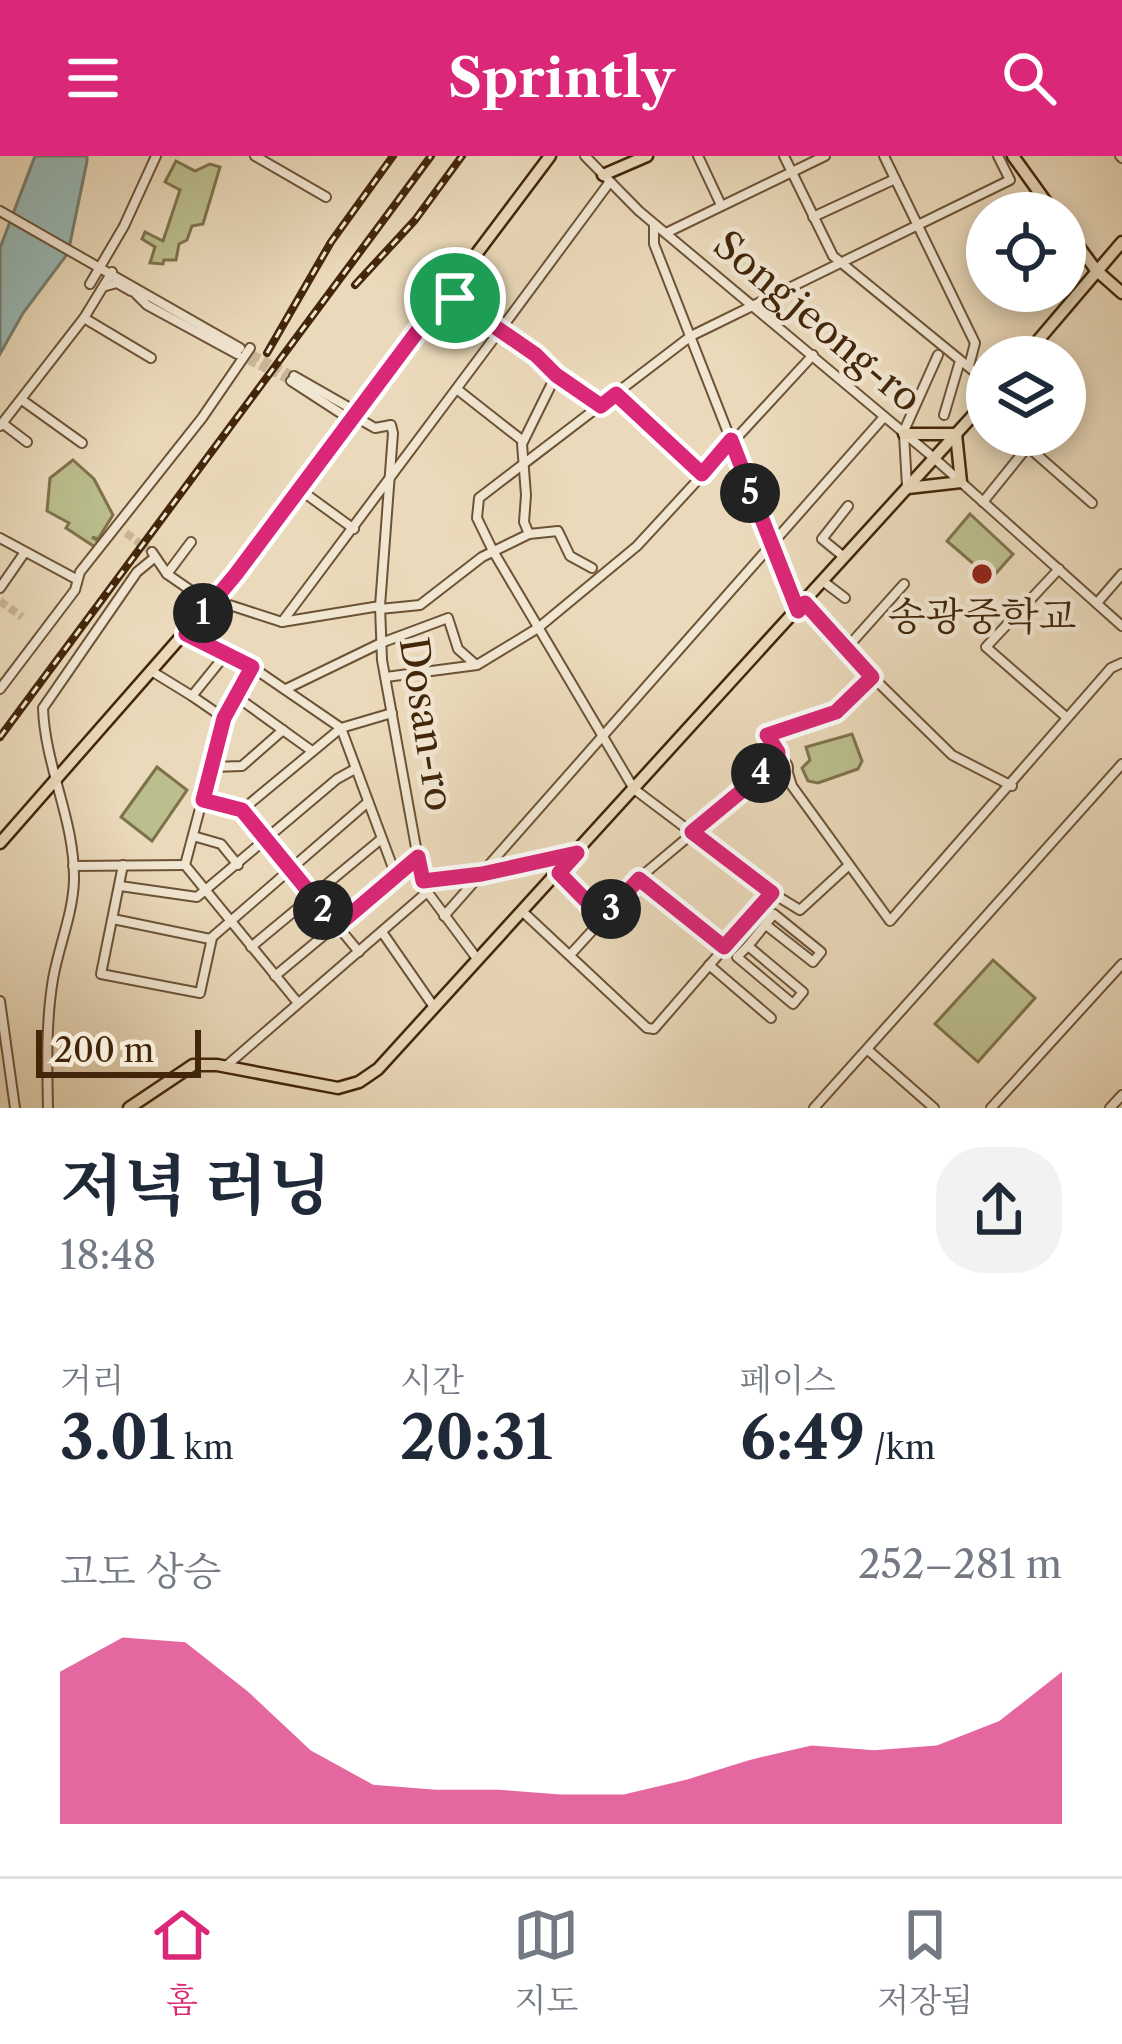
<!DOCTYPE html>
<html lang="ko">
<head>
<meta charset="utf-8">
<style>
  body { margin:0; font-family:"Libre Caslon Text","Noto Serif KR",serif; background:#f2f2f3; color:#1f2937; height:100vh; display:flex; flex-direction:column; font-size:45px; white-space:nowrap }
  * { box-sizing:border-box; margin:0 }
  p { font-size:39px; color:#747a83 }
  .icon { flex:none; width:66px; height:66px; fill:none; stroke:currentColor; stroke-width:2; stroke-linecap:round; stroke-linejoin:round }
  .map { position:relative; height:952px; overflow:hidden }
  .side { display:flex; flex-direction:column; background:#fff; flex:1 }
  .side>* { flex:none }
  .buttons { position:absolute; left:966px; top:36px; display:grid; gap:24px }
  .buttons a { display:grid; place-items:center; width:120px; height:120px; border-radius:50%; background:#fff; box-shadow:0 6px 18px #0003; font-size:60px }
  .scale { position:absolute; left:36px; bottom:30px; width:165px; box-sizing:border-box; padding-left:12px; border:6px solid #432609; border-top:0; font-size:33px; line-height:42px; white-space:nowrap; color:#432609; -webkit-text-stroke:9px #f1e6d2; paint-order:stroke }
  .pin { position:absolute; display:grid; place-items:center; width:102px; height:102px; color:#fff; margin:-51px; border:6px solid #fff; border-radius:50%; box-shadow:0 3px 12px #0007 }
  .km { position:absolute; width:60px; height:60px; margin:-30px; border-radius:50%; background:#222; color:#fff; font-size:33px; line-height:60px; text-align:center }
  .round { display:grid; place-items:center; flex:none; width:126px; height:126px; border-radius:48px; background:#f2f2f3 }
  .head { display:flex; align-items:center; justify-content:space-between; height:204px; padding:0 60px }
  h1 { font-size:66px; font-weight:700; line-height:90px }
  .metrics { display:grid; grid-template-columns:repeat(3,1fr); gap:18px; height:204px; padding:12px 60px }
  .metrics div { display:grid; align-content:center }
  .metrics b { font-size:60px; font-weight:700 }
  .metrics small { font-size:33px; font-weight:400 }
  .metrics p { font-size:33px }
  .chart { height:336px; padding:24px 60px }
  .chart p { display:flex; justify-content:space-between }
  .chart svg { width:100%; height:216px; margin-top:12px; fill:#db2777; opacity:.7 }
  header { display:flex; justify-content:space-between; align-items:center; height:156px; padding:0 60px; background:#db2777; color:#fff; font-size:54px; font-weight:700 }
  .tabs { display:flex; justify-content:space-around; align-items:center; height:168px; border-top:3px solid #e0e1e3; background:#fff; font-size:33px; color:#747a83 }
  .tabs a { display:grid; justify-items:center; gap:6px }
  .tabs .on { color:#db2777 }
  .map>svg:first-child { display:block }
  .green { fill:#bbbe8d; stroke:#7f724b; stroke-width:3 }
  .water { fill:#98b9b5; stroke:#767e70; stroke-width:3 }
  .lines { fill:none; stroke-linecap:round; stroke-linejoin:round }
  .minor-tunnel { stroke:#c9b597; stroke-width:8; stroke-dasharray:8 4; stroke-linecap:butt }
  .minor-casing { stroke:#6d5335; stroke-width:12 }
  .major-casing { stroke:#432609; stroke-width:15 }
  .minor { stroke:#f1e6d2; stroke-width:8 }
  .major { stroke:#ead9ba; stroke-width:10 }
  .rail-casing { stroke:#432609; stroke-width:8 }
  .rail { stroke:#f1e6d2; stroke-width:3; stroke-dasharray:9; stroke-linecap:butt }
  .route-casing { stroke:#fff; stroke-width:24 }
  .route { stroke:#db2777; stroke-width:15 }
  .poi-dot { fill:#8f2418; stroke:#f1e6d2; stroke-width:4.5 }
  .labels { text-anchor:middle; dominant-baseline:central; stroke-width:9; stroke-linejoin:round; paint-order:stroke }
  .street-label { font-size:39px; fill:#432609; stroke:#f1e6d2 }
  .poi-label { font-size:39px; fill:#432609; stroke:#f1e6d2 }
</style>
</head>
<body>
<header><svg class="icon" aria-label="menu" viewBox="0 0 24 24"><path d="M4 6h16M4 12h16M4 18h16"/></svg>Sprintly<svg class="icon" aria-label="search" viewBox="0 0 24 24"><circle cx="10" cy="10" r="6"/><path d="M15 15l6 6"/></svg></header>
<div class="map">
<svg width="1122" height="952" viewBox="0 0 1122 952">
  <rect width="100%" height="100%" fill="#ead9ba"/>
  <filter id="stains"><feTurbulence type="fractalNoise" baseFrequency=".00167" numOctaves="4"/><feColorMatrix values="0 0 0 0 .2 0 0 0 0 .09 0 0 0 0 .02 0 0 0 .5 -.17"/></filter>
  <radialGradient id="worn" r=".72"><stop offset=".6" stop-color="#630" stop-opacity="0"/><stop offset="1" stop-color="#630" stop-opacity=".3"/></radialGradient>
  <g class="green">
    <polygon points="176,5 195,15 210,8 220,11 203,68 192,70 187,84 179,88 176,104 164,104 163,108 150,107 155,91 142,83 145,76 163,85 180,34 165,26"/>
    <polygon points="73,304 94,323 113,359 98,383 92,381 98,385 95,391 66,372 69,367 47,355 50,322"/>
    <polygon points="970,358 1013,398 991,423 947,385"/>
    <polygon points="852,578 862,605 858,613 818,627 808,625 802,612 810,604 806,591"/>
    <polygon points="157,611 187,634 152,685 121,661"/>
    <polygon points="993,804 1035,842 978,906 935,868"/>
  </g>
  <polygon class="water" points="35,0 87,0 87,5 68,97 23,157 0,198 0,92"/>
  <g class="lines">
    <g class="minor-tunnel">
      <polyline points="242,193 294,220"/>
      <polyline points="238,199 291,225"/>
      <polyline points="126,377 152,396"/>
      <polyline points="0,445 22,461"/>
    </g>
    <defs>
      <g id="minor">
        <polyline points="255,0 326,41"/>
        <polyline points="585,0 639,55 934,302 1122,470"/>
        <polyline points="698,0 721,49"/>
        <polyline points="784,0 833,100 987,226"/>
        <polyline points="884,0 975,187 969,210"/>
        <polyline points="1120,0 1122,2"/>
        <polyline points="0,55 240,192"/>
        <polyline points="813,61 895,23"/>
        <polyline points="654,69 654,88 797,453"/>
        <polyline points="666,77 825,0"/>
        <polyline points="90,128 124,70 156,0"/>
        <polyline points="106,130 117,127 131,135"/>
        <polyline points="136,138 147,149 237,198"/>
        <polyline points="84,162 151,202"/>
        <polyline points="556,219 601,250"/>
        <polyline points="294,220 357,256"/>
        <polyline points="291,225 351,264"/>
        <polyline points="458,234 523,285"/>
        <polyline points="616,238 702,318"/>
        <polyline points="22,244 82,287"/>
        <polyline points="1065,244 1065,247"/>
        <polyline points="944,259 960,205"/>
        <polyline points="354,260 375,272 391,269 393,277 380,450 382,504 423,730 478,804"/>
        <polyline points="2,267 27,286"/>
        <polyline points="0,270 84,162 112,116"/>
        <polyline points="903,277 938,199"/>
        <polyline points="904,279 907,330"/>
        <polyline points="1027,290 1092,347"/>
        <polyline points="299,333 354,373"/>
        <polyline points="983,346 1037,279"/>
        <polyline points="529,378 524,366 526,339 522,288 556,219 501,173 609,27"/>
        <polyline points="0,382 76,423"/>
        <polyline points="152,396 167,418 209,447"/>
        <polyline points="844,401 822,383 848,350"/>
        <polyline points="1059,413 986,491 1065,560"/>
        <polyline points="167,418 191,386"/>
        <polyline points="824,426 845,442"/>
        <polyline points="0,432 25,396"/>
        <polyline points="214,444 282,466 380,450"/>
        <polyline points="805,447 845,494 952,599 1012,630"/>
        <polyline points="1097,447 1122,418"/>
        <polyline points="380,453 420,449 482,401 529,378 558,375 570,400 592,412"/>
        <polyline points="282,466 501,173 447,137"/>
        <polyline points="186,478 252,511 341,572 396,720"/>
        <polyline points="845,494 904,428"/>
        <polyline points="252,511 224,562 185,709 298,847"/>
        <polyline points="153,516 192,540 226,498"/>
        <polyline points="386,521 477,509 538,472 637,390 813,199"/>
        <polyline points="0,533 75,434 80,416 202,262 250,192"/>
        <polyline points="286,533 381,487 448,462 458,493 475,508"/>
        <polyline points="192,540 224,562"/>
        <polyline points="237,541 312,595"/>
        <polyline points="778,605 779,596 767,579 826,562 872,521"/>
        <circle cx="781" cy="612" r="7"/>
        <polyline points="213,611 242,610 283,574"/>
        <polyline points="788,617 792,630 890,765 1111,512 1122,507"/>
        <polyline points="203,644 242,654"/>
        <polyline points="193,680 221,688 238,709"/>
        <polyline points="123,709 101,818 200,837 212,782"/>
        <polyline points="73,710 185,709"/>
        <polyline points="559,717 603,762"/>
        <polyline points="639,723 724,791"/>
        <polyline points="423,725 482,718 570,699"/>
        <polyline points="120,730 197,741 337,623 355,613"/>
        <polyline points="772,737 800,754 849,709"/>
        <polyline points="523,756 647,872 654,873 772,737 634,633 493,395 477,362 479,342 691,180 1010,24 998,0"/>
        <polyline points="444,760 884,261"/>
        <polyline points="113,763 210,783 368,646"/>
        <polyline points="382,776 434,851"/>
        <polygon points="748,790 803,836 793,848 737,801"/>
        <polyline points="748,790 774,758 821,796 813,806 766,769"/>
        <polyline points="251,791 380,684"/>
        <polyline points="359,796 242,654 341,572 392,557"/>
        <polyline points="570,799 644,718 774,609"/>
        <polyline points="709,809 771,862"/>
        <polyline points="275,820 417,702"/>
        <polyline points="0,845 15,952"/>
        <polyline points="868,894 934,952"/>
        <polyline points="225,911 426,737"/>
        <path d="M48,952C47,909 46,865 53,823C59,789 73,758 74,724C75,664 45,611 43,552L137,416L154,402"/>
        <polyline points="814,952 1122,608"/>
        <polyline points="991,952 1122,808"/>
        <polyline points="1110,952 1122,939"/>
      </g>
      <g id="major">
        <polyline points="1013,0 1054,57"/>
        <polyline points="603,19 647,0"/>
        <polyline points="1065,72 1096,114 1122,137"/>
        <polyline points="1024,201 1122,86"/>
        <polyline points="904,278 956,278 961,326 908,332"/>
        <polyline points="0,687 236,418 550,0"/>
        <polyline points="129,952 193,909 217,909 338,932 359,926 378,913 987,244"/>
      </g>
    </defs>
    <use href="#minor" class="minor-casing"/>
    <use href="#major" class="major-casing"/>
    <use href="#minor" class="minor"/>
    <use href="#major" class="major"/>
    <defs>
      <g id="rail">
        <polyline points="355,129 415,64 462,0"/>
        <polyline points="267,197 331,86 393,0"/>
        <polyline points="0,581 431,0"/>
      </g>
    </defs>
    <use href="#rail" class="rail-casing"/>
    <use href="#rail" class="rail"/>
  </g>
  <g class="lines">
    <defs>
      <polygon id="route" points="446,137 536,199 556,219 601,250 616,238 702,318 731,284 798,455 805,447 872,521 836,556 767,579 778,596 778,605 692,676 772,737 724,791 639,723 603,762 559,717 577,697 482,718 423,725 418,701 337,770 242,654 203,644 224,562 252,511 186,478 236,418"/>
    </defs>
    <use href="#route" class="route-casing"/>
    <use href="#route" class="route"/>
  </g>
  <circle class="poi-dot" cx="982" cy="418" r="12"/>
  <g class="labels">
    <g class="street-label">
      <text transform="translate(818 165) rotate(40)">Songjeong-ro</text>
      <text transform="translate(427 568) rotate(81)">Dosan-ro</text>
    </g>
    <g class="poi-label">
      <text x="982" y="460">송광중학교</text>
    </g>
  </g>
  <rect width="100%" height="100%" filter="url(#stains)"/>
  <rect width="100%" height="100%" fill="url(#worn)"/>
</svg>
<div class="buttons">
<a><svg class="icon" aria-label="locate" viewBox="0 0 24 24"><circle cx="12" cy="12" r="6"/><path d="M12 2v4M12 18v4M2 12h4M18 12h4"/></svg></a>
<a><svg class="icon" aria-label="layers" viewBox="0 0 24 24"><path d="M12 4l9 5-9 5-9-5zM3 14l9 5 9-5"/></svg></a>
</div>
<div class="scale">200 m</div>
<div class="pin" style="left:455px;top:142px;background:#1e9e55"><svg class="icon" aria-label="arrive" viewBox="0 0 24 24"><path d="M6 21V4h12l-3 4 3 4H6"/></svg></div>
<b class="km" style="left:203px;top:457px">1</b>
<b class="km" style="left:323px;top:754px">2</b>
<b class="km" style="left:611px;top:753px">3</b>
<b class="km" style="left:761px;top:617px">4</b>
<b class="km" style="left:750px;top:337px">5</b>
</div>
<section class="side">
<div class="head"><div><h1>저녁 러닝</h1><p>18:48</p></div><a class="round"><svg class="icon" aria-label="share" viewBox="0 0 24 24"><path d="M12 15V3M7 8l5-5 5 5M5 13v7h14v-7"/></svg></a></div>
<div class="metrics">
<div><p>거리</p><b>3.01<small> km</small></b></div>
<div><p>시간</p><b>20:31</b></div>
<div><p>페이스</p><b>6:49<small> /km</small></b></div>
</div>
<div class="chart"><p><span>고도 상승</span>252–281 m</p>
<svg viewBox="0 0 160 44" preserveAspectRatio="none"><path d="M0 44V13L10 6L20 7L30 17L40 29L50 36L60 37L70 37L80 38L90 38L100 35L110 31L120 28L130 29L140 28L150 23L160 13V44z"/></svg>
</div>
</section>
<nav class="tabs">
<a class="on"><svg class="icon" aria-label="home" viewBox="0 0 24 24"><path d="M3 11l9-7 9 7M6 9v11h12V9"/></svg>홈</a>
<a><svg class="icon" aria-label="map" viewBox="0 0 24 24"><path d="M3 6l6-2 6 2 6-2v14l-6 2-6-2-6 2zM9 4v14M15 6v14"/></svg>지도</a>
<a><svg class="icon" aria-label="saved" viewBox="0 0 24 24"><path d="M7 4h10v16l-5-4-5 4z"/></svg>저장됨</a>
</nav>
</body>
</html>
